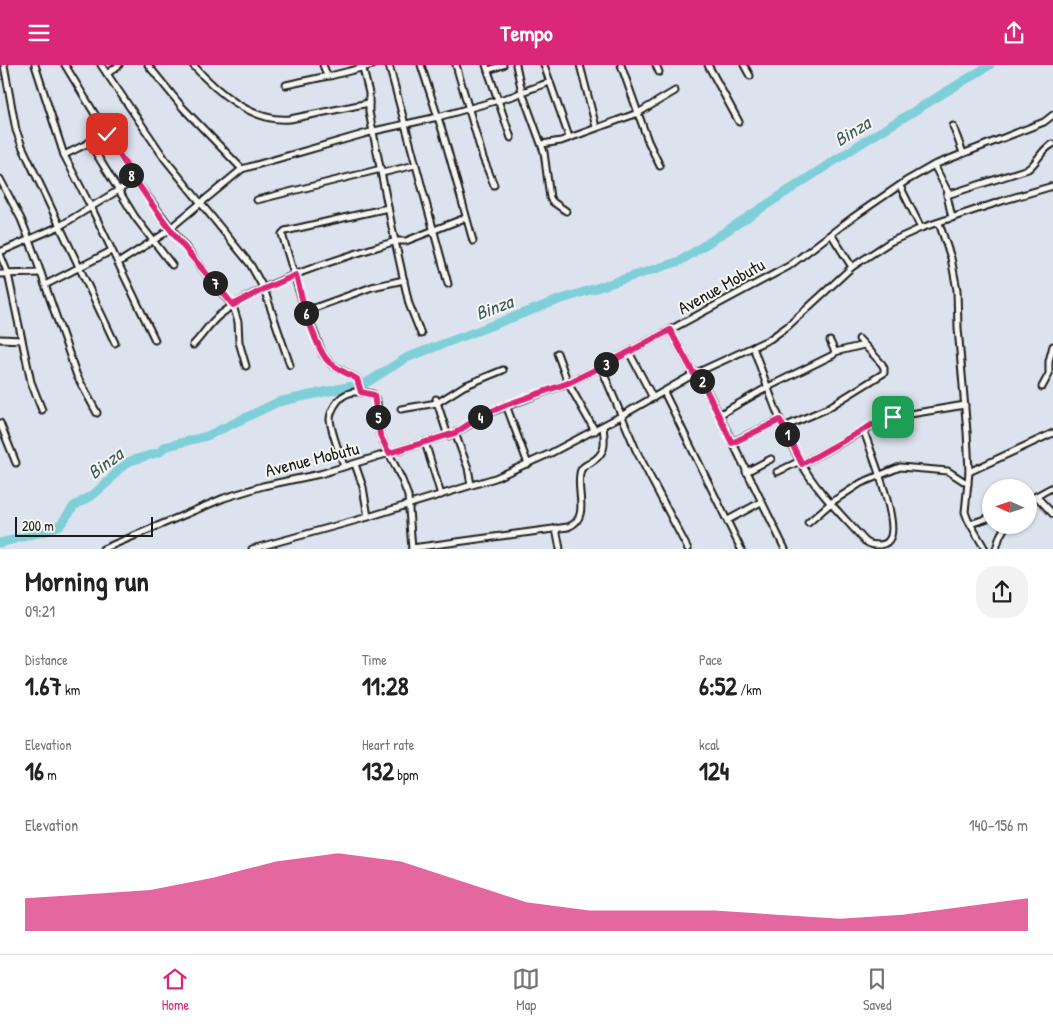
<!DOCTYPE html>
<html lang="en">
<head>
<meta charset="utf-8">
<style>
  body { margin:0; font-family:"Patrick Hand",sans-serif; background:#f2f2f2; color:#222; height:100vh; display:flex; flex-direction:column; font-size:19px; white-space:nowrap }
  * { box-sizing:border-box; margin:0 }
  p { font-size:16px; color:#767676 }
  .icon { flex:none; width:28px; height:28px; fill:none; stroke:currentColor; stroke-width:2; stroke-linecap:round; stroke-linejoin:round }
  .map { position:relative; height:484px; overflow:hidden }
  .details { display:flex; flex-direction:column; background:#fff; flex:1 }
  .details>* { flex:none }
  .needle { width:32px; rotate:273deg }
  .controls { position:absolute; left:982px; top:414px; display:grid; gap:10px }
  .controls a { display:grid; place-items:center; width:55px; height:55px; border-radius:50%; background:#fff; box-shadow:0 1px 4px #0004; font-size:25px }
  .scale { position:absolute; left:15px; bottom:12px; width:138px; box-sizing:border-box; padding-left:5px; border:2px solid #1c1c1c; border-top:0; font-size:14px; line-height:18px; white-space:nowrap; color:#1c1c1c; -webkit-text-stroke:4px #f6f6f2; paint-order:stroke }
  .pin { position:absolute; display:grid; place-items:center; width:42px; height:42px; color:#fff; margin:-21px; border-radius:10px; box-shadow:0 2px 8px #0006 }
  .km { position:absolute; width:25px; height:25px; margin:-12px; border-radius:50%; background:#222; color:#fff; font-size:14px; line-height:25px; text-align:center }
  .round { display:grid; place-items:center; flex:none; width:52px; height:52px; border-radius:20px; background:#f2f2f2 }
  .headline { display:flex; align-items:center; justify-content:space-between; height:85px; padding:0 25px }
  h1 { font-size:28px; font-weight:700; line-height:38px }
  .figures { display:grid; grid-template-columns:repeat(3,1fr); gap:8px; height:85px; padding:5px 25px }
  .figures div { display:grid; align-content:center }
  .figures b { font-size:25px; font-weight:700 }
  .figures small { font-size:14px; font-weight:400 }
  .figures p { font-size:14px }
  .chart { height:140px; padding:10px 25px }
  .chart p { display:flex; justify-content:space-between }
  .chart svg { width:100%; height:90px; margin-top:5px; fill:#db2777; opacity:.7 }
  header { display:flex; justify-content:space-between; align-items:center; height:65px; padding:0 25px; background:#db2777; color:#fff; font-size:22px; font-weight:700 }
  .tabs { display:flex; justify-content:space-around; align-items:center; height:70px; border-top:1px solid #e0e0e0; background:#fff; font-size:14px; color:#767676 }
  .tabs a { display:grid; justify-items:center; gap:2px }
  .tabs .current { color:#db2777 }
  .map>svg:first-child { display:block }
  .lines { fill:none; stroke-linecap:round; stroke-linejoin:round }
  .river { stroke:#7ecfd7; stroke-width:9 }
  .street-casing { stroke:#1c1c1c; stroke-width:9 }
  .street { stroke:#f6f6f2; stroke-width:5 }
  .route-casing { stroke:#fff; stroke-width:10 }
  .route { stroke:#db2777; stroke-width:6 }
  .labels { text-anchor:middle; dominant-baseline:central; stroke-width:4; stroke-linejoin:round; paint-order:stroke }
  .street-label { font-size:18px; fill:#1c1c1c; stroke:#f6f6f2 }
  .water-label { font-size:19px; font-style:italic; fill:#3e5b5d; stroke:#f6f6f2 }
</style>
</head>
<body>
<header><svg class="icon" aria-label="menu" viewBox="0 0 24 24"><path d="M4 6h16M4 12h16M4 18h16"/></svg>Tempo<svg class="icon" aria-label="share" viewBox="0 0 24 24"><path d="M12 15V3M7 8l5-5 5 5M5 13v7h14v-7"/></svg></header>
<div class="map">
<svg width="1053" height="484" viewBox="0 0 1053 484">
  <rect width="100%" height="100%" fill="#dce3ee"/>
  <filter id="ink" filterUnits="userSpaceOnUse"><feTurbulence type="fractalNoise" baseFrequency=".02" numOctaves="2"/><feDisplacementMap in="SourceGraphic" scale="10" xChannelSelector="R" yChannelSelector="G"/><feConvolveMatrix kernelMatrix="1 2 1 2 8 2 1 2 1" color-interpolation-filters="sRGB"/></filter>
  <g filter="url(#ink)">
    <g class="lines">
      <polyline class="river" points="0,478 46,466 61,459 74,441 94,429 109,416 118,405 130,396 160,387 164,382 207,371 278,337 366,318 406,293 556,236 680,196 865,76 990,0"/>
      <defs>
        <g id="street">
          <polyline points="4,0 16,65 22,81 115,278"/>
          <polyline points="35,0 64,90 94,148 155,275"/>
          <polyline points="65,0 135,115 198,199 233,241 238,257 239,277 246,301"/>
          <polyline points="101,0 165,94 250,199 264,224 290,300"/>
          <polyline points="148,0 183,43 242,104"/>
          <path d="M193,0C216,26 253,58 290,54L369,38"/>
          <polyline points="323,0 327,10 330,11 373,0"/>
          <polyline points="362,0 369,28 369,47 393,167 409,239 421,269"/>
          <polyline points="389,0 448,219"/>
          <polyline points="421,0 443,68 473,176"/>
          <polyline points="456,0 483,93 494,120"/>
          <polyline points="486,0 511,73"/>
          <polyline points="544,0 569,72"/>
          <polyline points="580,0 596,62"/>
          <polyline points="621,0 648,76 660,101"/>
          <polyline points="656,0 659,7"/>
          <polyline points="708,0 739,57"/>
          <polyline points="744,0 750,11"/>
          <polyline points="488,5 503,0"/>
          <polyline points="107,9 119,0"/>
          <polyline points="550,17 522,27 544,87 550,133 553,137 566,146"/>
          <polyline points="286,20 328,11"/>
          <polyline points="953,61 963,88"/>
          <polyline points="89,77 135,152 172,200"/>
          <polyline points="542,79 561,76 638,48 675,26"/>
          <polyline points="64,90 107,69"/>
          <polyline points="934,100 949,129"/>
          <polyline points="382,108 415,100"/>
          <polyline points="0,114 21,154 29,174 77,311 97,348"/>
          <polyline points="900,121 921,163"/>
          <polyline points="257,135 381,104"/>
          <path d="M952,153L947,130L1028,104C1038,97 1041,84 1053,79"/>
          <polyline points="939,158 951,193 957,225 958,263 967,367 969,407 965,447 968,455 985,484"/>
          <polyline points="831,169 852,202"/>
          <polyline points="0,187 60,161 135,115"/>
          <polyline points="0,189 8,209 31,317 42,345"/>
          <polyline points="118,198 162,170 242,104 374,66 438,52 513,31 522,27 516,0"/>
          <polyline points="0,209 41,208"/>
          <polyline points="45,220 111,186"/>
          <polyline points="306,246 372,222 404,215"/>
          <polyline points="670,265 694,309"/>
          <polyline points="0,274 22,275"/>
          <polyline points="830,276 835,287"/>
          <path d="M193,280C203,270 210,257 221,249C267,214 342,193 396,176H406L465,153"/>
          <path d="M753,282C767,320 780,361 800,396C816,426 843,451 865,476C870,480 874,480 880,480C886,479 889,477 891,471C897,450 871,388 864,366"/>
          <polyline points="629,287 653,333"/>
          <polyline points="557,288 568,318 595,366"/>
          <polyline points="601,302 636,385 688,484"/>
          <polyline points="698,307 785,484"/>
          <polyline points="1042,322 1049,309 1049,296 1053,281"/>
          <polyline points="361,327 357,314 332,300 323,290 303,239 282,169 285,166 388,143"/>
          <polyline points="664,327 741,484"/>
          <polyline points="436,334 448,371"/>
          <polyline points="506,340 528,399"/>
          <polyline points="401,344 437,338 464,321 503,305"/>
          <polyline points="719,350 768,322 833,290 835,287 864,280"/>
          <polyline points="0,358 16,398"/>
          <polyline points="784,362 826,344 884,308 884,303 882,299 859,274"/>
          <polyline points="455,368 468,403 471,420"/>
          <polyline points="425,377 441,430"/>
          <polyline points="732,377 780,355"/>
          <polyline points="355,399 363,422 368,452"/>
          <polyline points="802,399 886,353 965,340"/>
          <path d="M344,401C339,386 332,370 330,355C330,349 332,345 335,340C344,325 358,325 373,329L377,337L380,370L402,415L408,431L412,484"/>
          <polyline points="746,407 771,394"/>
          <polyline points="777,407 800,396"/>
          <polyline points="969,407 1053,368"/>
          <polyline points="1037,432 1053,449"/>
          <polyline points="1029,435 1053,422"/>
          <polyline points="728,455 761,437"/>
          <polyline points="808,458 832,437 861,418 900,402 948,406 968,419"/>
          <polyline points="970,459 991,452"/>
          <polyline points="556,463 560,484"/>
          <path d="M412,483L568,462C592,453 574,423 581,405C583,401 586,400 590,398C607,388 605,379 603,361"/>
          <polyline points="103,484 224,433 263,421 320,409 455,368 491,347 568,318 601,302 789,201 852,153 906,116 934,100 1044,57 1053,50"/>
          <polyline points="252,484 368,452 495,413 551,388 621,351 694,309 770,274 788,261 852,202 890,177 921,163 1005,135 1053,121"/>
          <polyline points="996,484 1000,471 1006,460"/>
        </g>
      </defs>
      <use href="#street" class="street-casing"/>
      <use href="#street" class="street"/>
    </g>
  </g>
  <g class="lines" filter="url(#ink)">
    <defs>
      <path id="route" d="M107,69C134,115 164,159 198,199C210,213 222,226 233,240L264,224L296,210C301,232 314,279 327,295C335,304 347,308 357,314L361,327L374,330L380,370L389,388L455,368L483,350L506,340L568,318L601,302L670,265L694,309L698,308L732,378L780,355L802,399L877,357L893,352"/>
    </defs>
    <use href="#route" class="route-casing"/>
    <use href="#route" class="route"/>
  </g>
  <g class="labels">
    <g class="street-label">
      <text transform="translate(721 221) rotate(-29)">Avenue Mobutu</text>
      <text transform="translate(312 394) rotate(-14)">Avenue Mobutu</text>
    </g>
    <g class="water-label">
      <text transform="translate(852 66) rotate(-32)">Binza</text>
      <text transform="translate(494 242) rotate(-21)">Binza</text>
      <text transform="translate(105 398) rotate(-37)">Binza</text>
    </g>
  </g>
</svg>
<div class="controls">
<a><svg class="needle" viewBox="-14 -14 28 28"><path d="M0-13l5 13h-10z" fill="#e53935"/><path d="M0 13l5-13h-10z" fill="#767676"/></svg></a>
</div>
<div class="scale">200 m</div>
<div class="pin" style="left:893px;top:352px;background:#1e9e55"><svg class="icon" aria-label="arrive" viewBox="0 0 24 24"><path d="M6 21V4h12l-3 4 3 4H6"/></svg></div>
<div class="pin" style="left:107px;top:69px;background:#d93025"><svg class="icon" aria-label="check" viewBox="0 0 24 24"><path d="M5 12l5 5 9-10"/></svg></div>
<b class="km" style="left:787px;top:369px">1</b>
<b class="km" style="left:702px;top:316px">2</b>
<b class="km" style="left:606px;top:299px">3</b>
<b class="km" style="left:480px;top:352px">4</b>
<b class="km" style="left:378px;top:352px">5</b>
<b class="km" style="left:306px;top:248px">6</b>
<b class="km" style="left:215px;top:218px">7</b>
<b class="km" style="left:131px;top:110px">8</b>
</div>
<section class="details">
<div class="headline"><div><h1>Morning run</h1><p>09:21</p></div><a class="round"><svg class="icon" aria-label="share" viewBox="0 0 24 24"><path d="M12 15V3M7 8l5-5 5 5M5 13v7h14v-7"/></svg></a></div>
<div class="figures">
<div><p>Distance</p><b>1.67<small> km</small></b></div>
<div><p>Time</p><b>11:28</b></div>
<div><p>Pace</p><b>6:52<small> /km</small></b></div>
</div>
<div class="figures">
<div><p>Elevation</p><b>16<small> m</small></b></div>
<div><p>Heart rate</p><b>132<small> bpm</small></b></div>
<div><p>kcal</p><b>124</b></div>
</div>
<div class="chart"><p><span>Elevation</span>140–156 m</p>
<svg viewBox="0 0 160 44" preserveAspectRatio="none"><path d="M0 44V28L10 26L20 24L30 18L40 10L50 6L60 10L70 20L80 30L90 34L100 34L110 34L120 36L130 38L140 36L150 32L160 28V44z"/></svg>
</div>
</section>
<nav class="tabs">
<a class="current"><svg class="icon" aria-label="home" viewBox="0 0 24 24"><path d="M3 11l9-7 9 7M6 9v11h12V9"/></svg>Home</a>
<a><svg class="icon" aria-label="map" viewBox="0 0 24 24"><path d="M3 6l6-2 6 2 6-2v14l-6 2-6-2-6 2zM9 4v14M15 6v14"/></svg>Map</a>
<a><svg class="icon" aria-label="saved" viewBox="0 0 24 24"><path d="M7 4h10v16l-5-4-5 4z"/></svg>Saved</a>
</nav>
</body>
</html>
